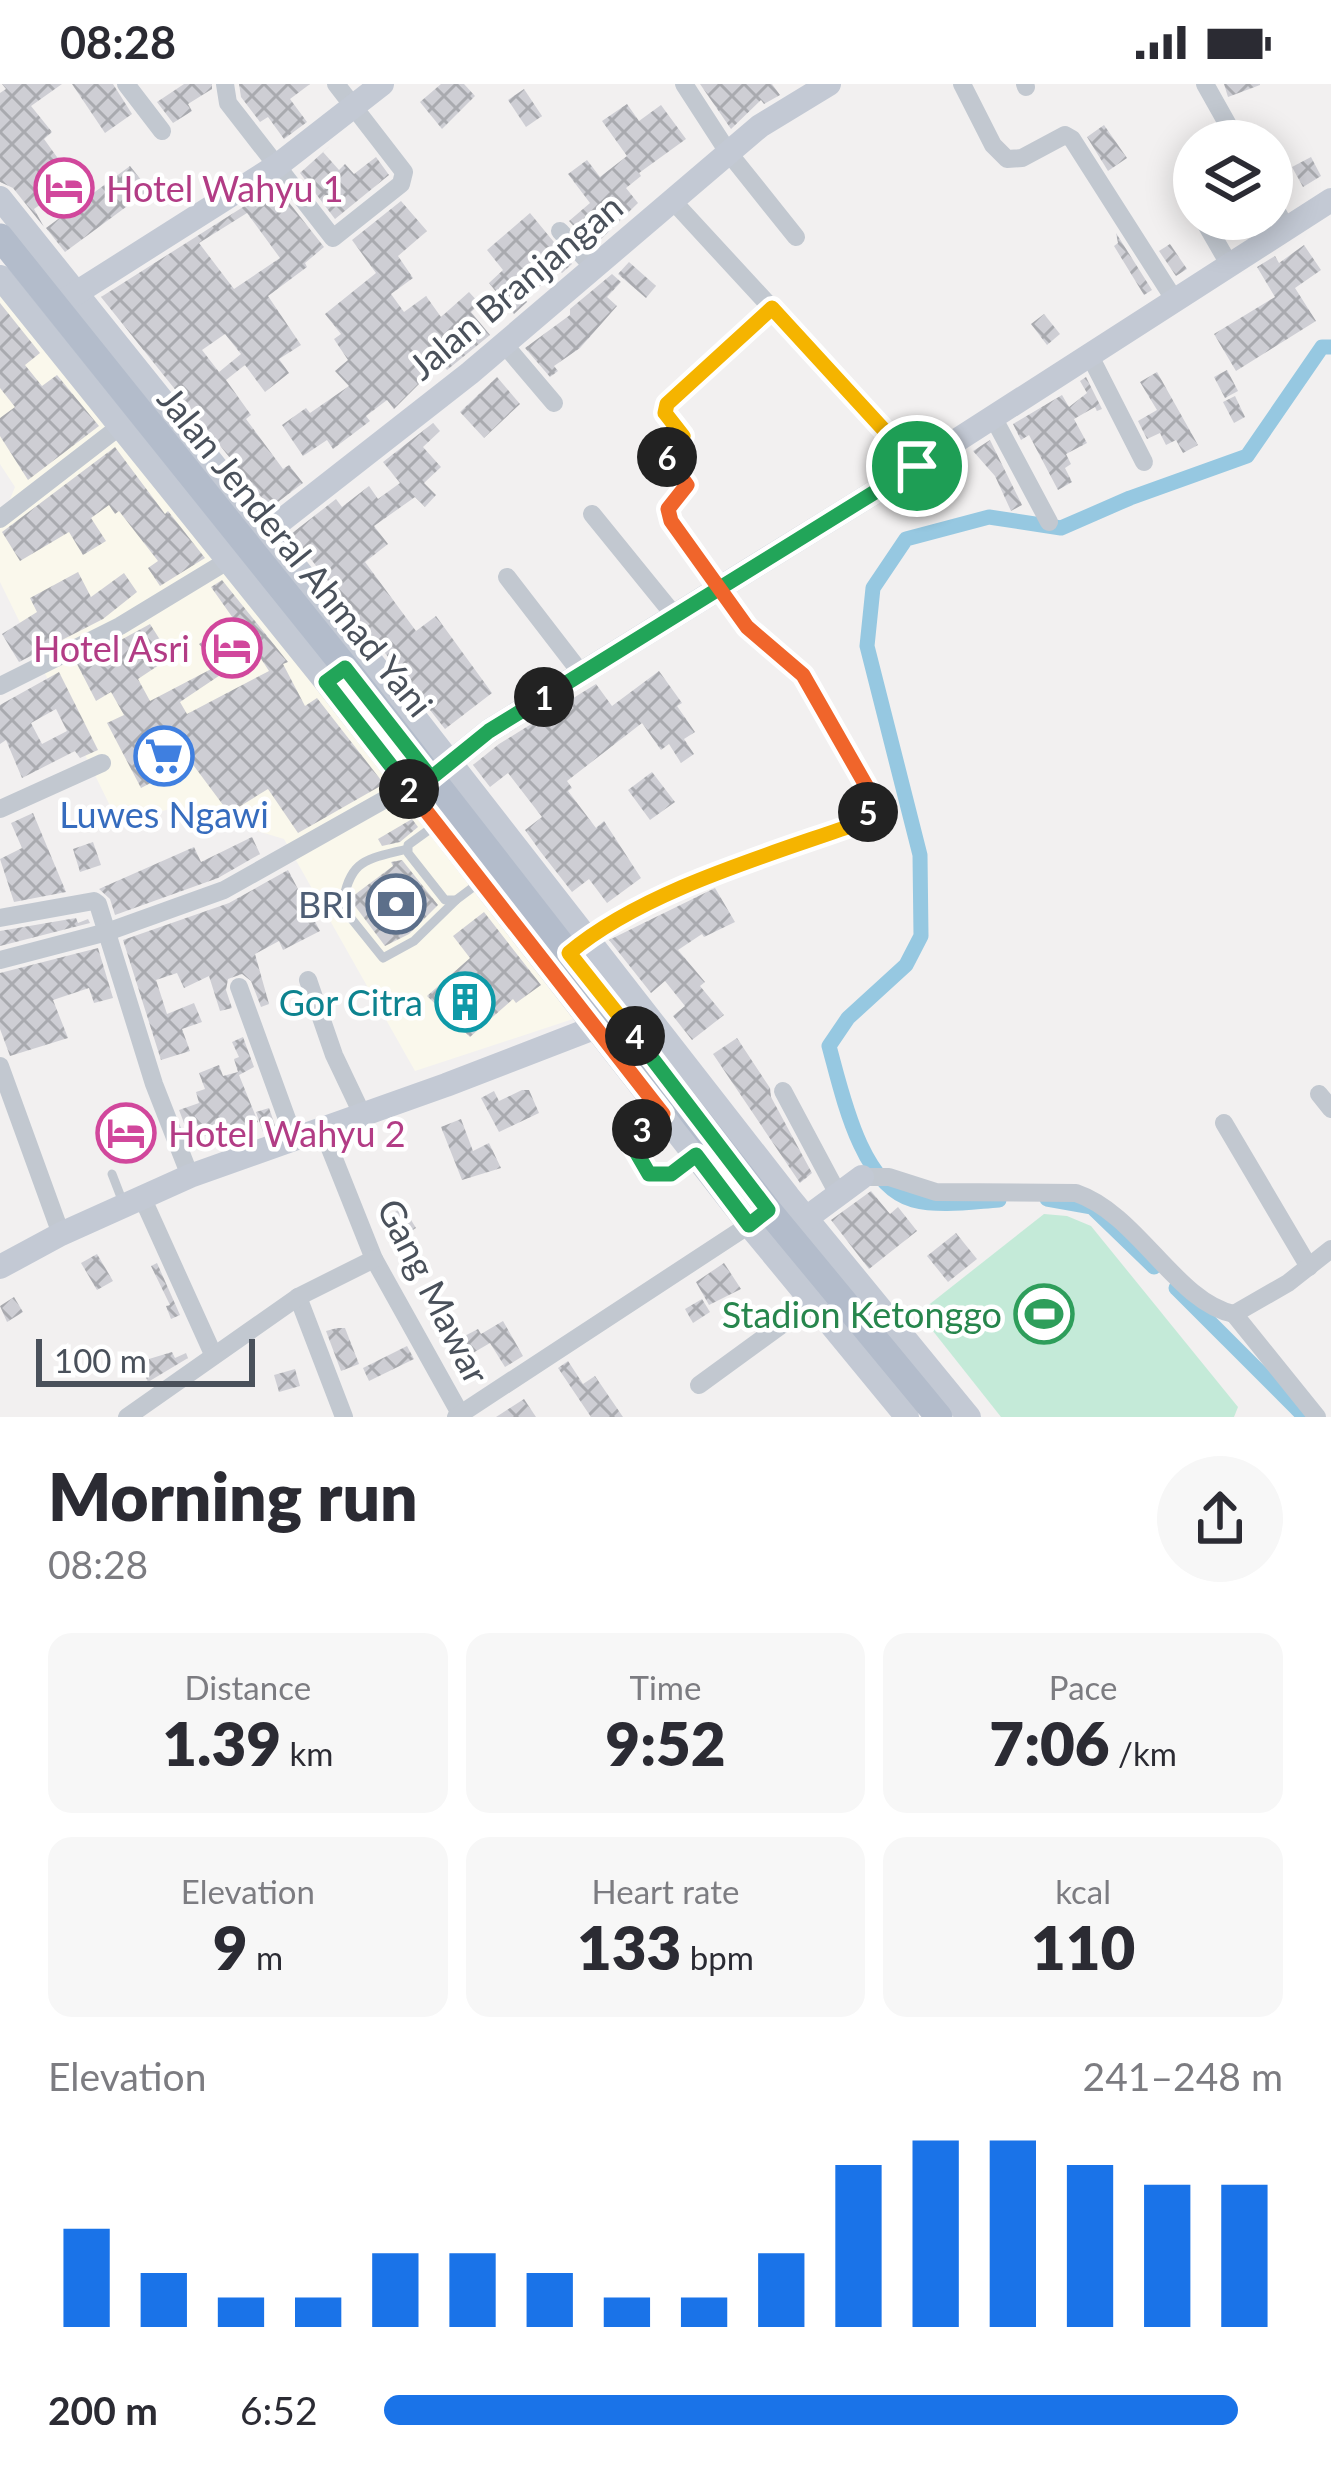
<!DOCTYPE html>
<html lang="en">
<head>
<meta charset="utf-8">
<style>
  body { margin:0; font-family:Lato,sans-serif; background:#f7f7f7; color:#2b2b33; height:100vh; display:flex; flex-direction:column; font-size:45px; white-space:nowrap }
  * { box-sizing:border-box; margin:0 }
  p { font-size:39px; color:#7c7c81 }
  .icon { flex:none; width:66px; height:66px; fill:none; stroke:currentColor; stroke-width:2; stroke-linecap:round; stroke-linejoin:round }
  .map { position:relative; height:1333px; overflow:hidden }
  .drawer { display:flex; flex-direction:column; background:#fff; flex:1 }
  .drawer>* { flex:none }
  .buttons { position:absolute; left:1173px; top:36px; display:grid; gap:24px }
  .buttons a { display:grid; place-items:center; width:120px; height:120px; border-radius:50%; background:#fff; box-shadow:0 6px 30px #0003; font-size:60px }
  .scale { position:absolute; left:36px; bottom:30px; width:219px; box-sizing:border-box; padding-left:12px; border:6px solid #4a515b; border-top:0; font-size:33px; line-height:42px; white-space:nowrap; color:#4a515b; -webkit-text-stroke:9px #fff; paint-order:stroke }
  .pin { position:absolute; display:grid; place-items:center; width:102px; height:102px; color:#fff; margin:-51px; border:6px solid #fff; border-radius:50%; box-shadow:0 3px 12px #0007 }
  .km { position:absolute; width:60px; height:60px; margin:-30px; border-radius:50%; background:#222; color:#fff; font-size:33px; line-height:60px; text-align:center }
  .round { display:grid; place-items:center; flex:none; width:126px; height:126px; border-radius:63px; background:#f7f7f7 }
  .head { display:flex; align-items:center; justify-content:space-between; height:204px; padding:0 48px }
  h1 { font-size:66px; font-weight:800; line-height:90px }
  .stats { display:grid; grid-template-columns:repeat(3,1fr); gap:18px; height:204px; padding:12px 48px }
  .stats div { display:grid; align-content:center; border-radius:24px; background:#f7f7f7; text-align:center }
  .stats b { font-size:60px; font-weight:800 }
  .stats small { font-size:33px; font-weight:400 }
  .stats p { font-size:33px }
  .chart { height:336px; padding:24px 48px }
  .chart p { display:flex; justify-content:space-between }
  .chart svg { width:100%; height:216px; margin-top:12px; stroke:#1a73e8; stroke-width:6 }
  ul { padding:0 48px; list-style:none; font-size:39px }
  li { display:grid; grid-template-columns:192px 144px 1fr; align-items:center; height:90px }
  li i { height:30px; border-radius:15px; background:#1a73e8 }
  .status { display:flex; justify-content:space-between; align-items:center; height:84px; padding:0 60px; background:#fff; direction:ltr }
  .status svg { height:33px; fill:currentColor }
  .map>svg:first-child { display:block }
  .commercial { fill:#faf8ec }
  .green { fill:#c4ead8 }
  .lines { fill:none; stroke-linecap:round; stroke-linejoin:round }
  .canal { stroke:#96c8e1; stroke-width:15 }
  .building { fill:url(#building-cross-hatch); fill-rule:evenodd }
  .lane { stroke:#c2c8d0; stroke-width:9 }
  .street { stroke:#c2c8d0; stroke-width:18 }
  .secondary { stroke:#c3c9d4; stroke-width:24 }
  .primary { stroke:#b3bccb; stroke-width:27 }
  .split-1-casing { stroke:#fff; stroke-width:24 }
  .split-2-casing { stroke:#fff; stroke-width:24 }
  .split-3-casing { stroke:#fff; stroke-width:24 }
  .split-4-casing { stroke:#fff; stroke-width:24 }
  .split-5-casing { stroke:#fff; stroke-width:24 }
  .split-6-casing { stroke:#fff; stroke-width:24 }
  .split-7-casing { stroke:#fff; stroke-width:24 }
  .split-1 { stroke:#22a559; stroke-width:15 }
  .split-2 { stroke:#22a559; stroke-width:15 }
  .split-3 { stroke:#f0652b; stroke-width:15 }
  .split-4 { stroke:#22a559; stroke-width:15 }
  .split-5 { stroke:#f5b400; stroke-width:15 }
  .split-6 { stroke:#f0652b; stroke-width:15 }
  .split-7 { stroke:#f5b400; stroke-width:15 }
  .labels { text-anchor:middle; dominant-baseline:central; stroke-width:9; stroke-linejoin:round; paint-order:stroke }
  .hotel-label { font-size:36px; fill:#b23c85; stroke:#fff; text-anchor:start }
  .street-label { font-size:36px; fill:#4a515b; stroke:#fff }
  .shop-label { font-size:36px; fill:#366cbe; stroke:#fff }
  .service-label { font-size:36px; fill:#4e5e75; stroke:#fff; text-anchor:end }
  .culture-label { font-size:36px; fill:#0d838f; stroke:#fff; text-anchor:end }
  .leisure-label { font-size:36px; fill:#27864d; stroke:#fff; text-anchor:end }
</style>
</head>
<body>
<div class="status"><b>08:28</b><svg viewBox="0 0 49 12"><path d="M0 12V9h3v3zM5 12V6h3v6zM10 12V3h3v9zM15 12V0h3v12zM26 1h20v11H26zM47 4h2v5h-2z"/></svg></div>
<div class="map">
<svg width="1331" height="1333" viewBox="0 0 1331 1333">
  <defs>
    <pattern id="building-cross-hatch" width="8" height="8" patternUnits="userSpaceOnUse" patternTransform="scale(3)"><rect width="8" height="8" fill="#ceced4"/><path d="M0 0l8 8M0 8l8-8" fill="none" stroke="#a9aaaf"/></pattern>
  </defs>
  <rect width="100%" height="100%" fill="#f2f0f0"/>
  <polygon class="commercial" points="0,200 569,920 573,935 415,987 284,755 176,723 119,740 0,498 0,440 15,403 0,380"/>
  <polygon class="green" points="1044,1130 1067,1132 1091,1142 1238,1323 1234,1333 1001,1333 925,1237 926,1223"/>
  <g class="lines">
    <g class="canal">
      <polyline points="1047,1115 1092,1123 1154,1183"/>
      <path d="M999,1116C971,1118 940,1123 913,1116C861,1102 842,1009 829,962L848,934L906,881L921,852L920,771L867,562L873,504L906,455L989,433L1061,444L1130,414L1247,372L1322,263H1331"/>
      <polyline points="1176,1204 1305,1333"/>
    </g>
  </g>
  <g class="building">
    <polygon points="2,0 62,0 31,22 52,48 44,55 62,80 55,85 67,102 34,125 44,143 13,104 0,98 0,9 6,5"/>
    <polygon points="72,0 113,0 132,30 105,49"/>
    <polygon points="184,0 212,0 212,5 188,20 192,27 173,39 157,18"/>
    <polygon points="239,0 310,0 290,15 307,38 284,55 268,33 260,38 241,13"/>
    <polygon points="441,0 464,0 475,12 442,45 420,18"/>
    <polygon points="700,0 772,0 780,11 764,20 761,16 731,45"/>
    <polygon points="1224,0 1260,0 1260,1 1228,13"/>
    <polygon points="524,5 542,32 526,43 508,16"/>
    <polygon points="627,20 639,37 661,21 686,55 639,89 641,92 626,104 638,119 593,163 569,137 590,119 568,90 587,76 600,93 627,72 602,37"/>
    <polygon points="1104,41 1127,74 1108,87 1087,53"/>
    <polygon points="332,60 323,68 339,86 345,80 354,90 376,73 389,91 335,135 300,89"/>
    <polygon points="1311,73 1321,92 1303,103 1292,83"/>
    <polygon points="130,82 149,106 65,168 46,144"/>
    <path d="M276,102L324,163L305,179L307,183L268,212L301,261L279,275L289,289L265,308L245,281L226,296L251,331L246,335L283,385L289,381L303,399L270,424L101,213ZM247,129L280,174L234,205L199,159ZM225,250L241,270L219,288L202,266Z"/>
    <polygon points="401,117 427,147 398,172 413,194 391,210 404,228 426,212 441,233 469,208 480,220 471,228 490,251 447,286 441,278 394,325 387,316 366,332 370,337 333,365 327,356 303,372 282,341 306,324 310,329 349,302 335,287 348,276 334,255 341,250 325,230 376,189 352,156"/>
    <polygon points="530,129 572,180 562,189 559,186 525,215 527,218 514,230 489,199 503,186 487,166"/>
    <polygon points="1116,149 1152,206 1144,211 1114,162 1118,159"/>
    <polygon points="1170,160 1187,185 1176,192 1159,167"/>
    <polygon points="1304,161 1321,186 1295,204 1316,237 1236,287 1214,250 1275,213 1257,183 1275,172 1279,179"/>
    <polygon points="629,178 656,202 646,214 618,190"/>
    <polygon points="612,190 621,198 607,213 617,222 580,264 554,282 558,287 550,293 525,264 570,231 570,225"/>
    <polygon points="0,219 40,269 25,281 42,302 57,291 99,342 28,396 0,352 0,334 15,323 0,304"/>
    <polygon points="1044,230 1060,250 1047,261 1031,240"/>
    <polygon points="1227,286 1238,307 1225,314 1214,293"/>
    <polygon points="1157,288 1198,361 1183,369 1176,356 1166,361 1160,349 1147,355 1138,337 1157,326 1140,298"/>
    <polygon points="497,293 520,320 484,354 460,328"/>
    <polygon points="1086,293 1102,325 1097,327 1095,323 1074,335 1087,359 1066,370 1071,380 1065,384 1072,398 1058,406 1029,351 1021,356 1013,340 1062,311 1069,323 1087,309 1080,297"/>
    <polygon points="1235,312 1245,333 1234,339 1223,318"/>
    <polygon points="433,339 440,347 423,363 441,383 424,399 436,411 425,423 415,413 374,442 388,460 365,478 416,547 436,532 492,609 445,645 291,450 336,415 342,423 369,402 378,415 400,399 383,378"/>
    <polygon points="990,356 1022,421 1011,427 995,392 973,367"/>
    <polygon points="115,363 165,430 168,427 205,474 160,502 148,484 158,477 119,427 115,430 109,421 91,434 106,457 83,471 69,448 20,477 2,448"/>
    <polygon points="78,488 91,513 124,489 137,508 103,535 19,578 2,550 37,528 30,514"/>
    <path d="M222,496L288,578L283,580L305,622L317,614L384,700L298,749L268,705L229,729L191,678L141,704L107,639L124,631L111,608L96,617L77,580L150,540L171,573L138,595L150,617L217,582L199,560L235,537L211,503ZM256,567L269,587L187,630L180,618Z"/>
    <polygon points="659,587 682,619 677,622 695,648 684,655 694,670 681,679 669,660 661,666 642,639 567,697 572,704 568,707 596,744 604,737 641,794 607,819 589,795 572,808 540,767 525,746 542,733 508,689 490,703 473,681 499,660 596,600 612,622"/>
    <path d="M59,588L98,666L80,674L75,667L22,694L6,656L0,660V621ZM56,625L67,647L42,660L31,639Z"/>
    <polygon points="652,688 675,718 650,736 628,706"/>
    <polygon points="33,729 66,808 14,818 0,775 22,764 11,739"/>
    <polygon points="412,735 418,743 400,758 382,762 378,755"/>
    <polygon points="252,753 260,770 218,794 115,831 110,815 99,805 194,763 201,778"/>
    <polygon points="93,758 101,781 80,788 73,765"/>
    <polygon points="402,776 438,821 409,850 385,862 352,818 353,812 393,782 391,778"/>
    <polygon points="288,786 320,847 283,866 279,857 255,870 269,920 261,923 251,897 242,890 228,895 226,906 232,924 220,927 209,892 184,904 177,889 156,896 167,930 194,919 202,938 182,945 190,967 161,976 123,856 229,819"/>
    <polygon points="715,804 735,838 704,853 702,850 678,866 705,898 700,902 724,931 692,956 673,932 685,922 665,897 651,909 609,856"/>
    <polygon points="484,828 541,901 516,919 513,915 470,953 427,912 470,874 453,852"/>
    <polygon points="76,834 78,839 88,835 90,839 0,862 0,847"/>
    <polygon points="98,864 113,914 94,919 89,904 53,916 68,954 10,972 0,945 0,889"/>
    <polygon points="243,953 254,983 239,991 258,1038 224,1050 222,1046 191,1057 179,1026 199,1019 196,1008 205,1005 199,989 219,981 223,992 238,988 234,975 239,973 232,958"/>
    <polygon points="737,954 770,1004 771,1013 812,1089 800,1099 713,970"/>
    <polygon points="522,1006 529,1006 539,1029 499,1048 481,1014 494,1007 499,1017"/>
    <polygon points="269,1024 276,1044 263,1048 256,1028"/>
    <polygon points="461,1035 473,1067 489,1059 501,1084 462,1096 441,1043"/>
    <polygon points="871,1107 890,1130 898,1123 917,1147 869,1185 831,1136"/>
    <polygon points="403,1123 416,1144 400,1154 387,1133"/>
    <polygon points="956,1149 977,1175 948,1198 927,1172"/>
    <polygon points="97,1170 113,1197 97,1206 81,1179"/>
    <polygon points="157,1179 180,1231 171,1235 166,1222 170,1221 151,1182"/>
    <polygon points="724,1179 741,1205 709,1221 696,1198"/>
    <polygon points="14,1213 23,1228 7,1238 0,1222"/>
    <polygon points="702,1215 710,1228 693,1239 685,1225"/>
    <polygon points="503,1237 523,1272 505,1283 490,1259 466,1273 457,1256 478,1245 481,1250"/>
    <polygon points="337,1244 345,1244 359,1280 341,1287 326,1247"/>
    <polygon points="407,1262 414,1275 369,1297 363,1284"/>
    <polygon points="172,1268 175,1274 186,1269 188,1274 148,1298 139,1278"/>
    <polygon points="568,1277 583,1300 595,1292 623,1333 591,1333 558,1284"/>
    <polygon points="295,1285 300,1302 279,1308 274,1291"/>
    <polygon points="524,1315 536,1333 496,1333"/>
  </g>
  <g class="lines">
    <g class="lane">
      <polyline points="437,740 408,761 408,769 445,816 456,816 480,798"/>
      <path d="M407,765C364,776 350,775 342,823L383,874L414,857L456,816"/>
      <path d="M662,1031L634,1052L633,1068C654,1096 664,1095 691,1075"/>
      <polyline points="112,1090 124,1121"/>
    </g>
    <g class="street">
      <polyline points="126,0 162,47"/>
      <polyline points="225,0 228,19 333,154 401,100 404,88 336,0"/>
      <polyline points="684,0 728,68 796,153"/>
      <polyline points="962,0 993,61 1007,75 1022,74 1065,51 1072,55 1174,215"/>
      <polyline points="1025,0 1026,3"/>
      <polyline points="1205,0 1237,57"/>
      <polyline points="673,117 917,382"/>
      <polyline points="1272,119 1286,144"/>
      <polyline points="1203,135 1229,180"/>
      <polyline points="560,147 594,184"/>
      <polyline points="504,260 554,319"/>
      <polyline points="1089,270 1144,378"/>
      <polyline points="993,333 1049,438"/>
      <polyline points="592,430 674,531"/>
      <polyline points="0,435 119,343"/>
      <polyline points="507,493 581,589"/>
      <polyline points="0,602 120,542 237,471"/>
      <polyline points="0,725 102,679"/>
      <polyline points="0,834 94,817 98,820 154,1000 190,1092"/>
      <path d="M578,862C638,809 780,766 858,739L869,727L872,711L804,591L747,543L667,429L687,401L667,376L683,352L665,329L667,320L772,224"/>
      <polyline points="0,876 107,848 224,806 407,703"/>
      <polyline points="308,896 334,971 363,1032"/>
      <polyline points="239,903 295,1057"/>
      <polyline points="0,982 61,1150"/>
      <polyline points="783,1007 838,1110"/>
      <polyline points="1319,1010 1331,1025"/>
      <polyline points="1224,1039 1309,1183"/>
      <polyline points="323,1047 374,1175 462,1333"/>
      <path d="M862,1093H889L936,1108L1076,1109C1138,1130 1176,1218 1234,1230"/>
      <polyline points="142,1113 213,1270"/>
      <polyline points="298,1213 344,1333"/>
      <polyline points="1234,1230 1317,1333"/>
      <polyline points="1234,1230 1288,1199 1331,1165"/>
      <polyline points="699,1301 813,1218"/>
      <polyline points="127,1333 298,1213 374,1175"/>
      <polyline points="456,1333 749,1141"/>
    </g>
    <g class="secondary">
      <polyline points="0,114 364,568 788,1112 969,1333"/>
      <polyline points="0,193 326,598 749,1141 907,1333"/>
      <polyline points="62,218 278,81 382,0"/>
      <polyline points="254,458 470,289 760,42 829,0"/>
      <polyline points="437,689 489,647 917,382 1331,116"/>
      <polyline points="797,1141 862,1093"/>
      <polyline points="0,1183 61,1150 190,1092 446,1001 586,947 607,933"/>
    </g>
    <polyline class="primary" points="0,153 345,583 768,1126 939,1333"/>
  </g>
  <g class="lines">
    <defs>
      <polyline id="split-1" points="544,613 917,382"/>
      <polyline id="split-2" points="409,705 326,598 345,584 431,694 489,647 544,613"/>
      <polyline id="split-3" points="409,705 663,1030 642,1045"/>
      <polyline id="split-4" points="635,952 768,1126 749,1141 696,1071 671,1090 649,1090 631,1059 642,1045"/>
      <path id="split-5" d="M635,952L569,869C642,807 769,771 859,739L868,728"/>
      <polyline id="split-6" points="667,373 687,401 668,425 671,437 747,543 803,591 872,712 868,728"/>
      <polyline id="split-7" points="667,373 683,352 665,329 667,320 772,224 917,382"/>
    </defs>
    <use href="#split-1" class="split-1-casing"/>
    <use href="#split-2" class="split-2-casing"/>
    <use href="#split-3" class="split-3-casing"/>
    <use href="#split-4" class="split-4-casing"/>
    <use href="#split-5" class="split-5-casing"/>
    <use href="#split-6" class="split-6-casing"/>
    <use href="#split-7" class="split-7-casing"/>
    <use href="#split-1" class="split-1"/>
    <use href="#split-2" class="split-2"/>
    <use href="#split-3" class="split-3"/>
    <use href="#split-4" class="split-4"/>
    <use href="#split-5" class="split-5"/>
    <use href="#split-6" class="split-6"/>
    <use href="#split-7" class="split-7"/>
  </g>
  <defs>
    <symbol id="hotel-ring" viewBox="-11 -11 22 22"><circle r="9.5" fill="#fff" stroke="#d1479c" stroke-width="1.5"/><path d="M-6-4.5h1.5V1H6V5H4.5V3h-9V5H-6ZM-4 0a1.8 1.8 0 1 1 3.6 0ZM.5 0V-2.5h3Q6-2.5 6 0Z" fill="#d1479c"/></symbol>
    <symbol id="supermarket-ring" viewBox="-11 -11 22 22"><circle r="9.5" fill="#fff" stroke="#3f7fe0" stroke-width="1.5"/><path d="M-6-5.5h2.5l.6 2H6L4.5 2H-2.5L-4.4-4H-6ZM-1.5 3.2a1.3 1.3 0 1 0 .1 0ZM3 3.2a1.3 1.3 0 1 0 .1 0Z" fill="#3f7fe0"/></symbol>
    <symbol id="bank-ring" viewBox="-11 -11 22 22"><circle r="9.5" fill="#fff" stroke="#5c6f8a" stroke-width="1.5"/><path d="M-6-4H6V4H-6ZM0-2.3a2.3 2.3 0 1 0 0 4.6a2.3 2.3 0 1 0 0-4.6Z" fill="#5c6f8a"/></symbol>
    <symbol id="building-ring" viewBox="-11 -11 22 22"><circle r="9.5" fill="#fff" stroke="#0f9aa8" stroke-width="1.5"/><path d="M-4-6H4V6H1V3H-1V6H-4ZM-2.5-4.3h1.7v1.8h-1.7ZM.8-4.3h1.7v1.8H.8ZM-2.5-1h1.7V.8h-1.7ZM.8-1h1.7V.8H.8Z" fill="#0f9aa8"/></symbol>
    <symbol id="stadium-ring" viewBox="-11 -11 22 22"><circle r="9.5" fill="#fff" stroke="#2e9e5b" stroke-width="1.5"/><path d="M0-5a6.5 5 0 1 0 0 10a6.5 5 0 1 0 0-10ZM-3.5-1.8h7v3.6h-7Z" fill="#2e9e5b"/></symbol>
  </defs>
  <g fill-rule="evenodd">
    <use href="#hotel-ring" x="31" y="71" width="66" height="66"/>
    <use href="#hotel-ring" x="199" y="531" width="66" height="66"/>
    <use href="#supermarket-ring" x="131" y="639" width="66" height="66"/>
    <use href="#bank-ring" x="363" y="787" width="66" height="66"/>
    <use href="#building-ring" x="432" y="885" width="66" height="66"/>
    <use href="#hotel-ring" x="93" y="1016" width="66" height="66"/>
    <use href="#stadium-ring" x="1011" y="1197" width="66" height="66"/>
  </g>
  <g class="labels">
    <g class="hotel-label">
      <text x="106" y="104">Hotel Wahyu 1</text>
      <text x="190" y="564" text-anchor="end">Hotel Asri</text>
      <text x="168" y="1049">Hotel Wahyu 2</text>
    </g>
    <g class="street-label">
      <text transform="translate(515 202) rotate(-40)">Jalan Branjangan</text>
      <text transform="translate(296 467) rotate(51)">Jalan Jenderal Ahmad Yani</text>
      <text transform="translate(434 1207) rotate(63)">Gang Mawar</text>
    </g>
    <g class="shop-label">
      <text x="164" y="730">Luwes Ngawi</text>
    </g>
    <g class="service-label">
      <text x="354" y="820">BRI</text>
    </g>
    <g class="culture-label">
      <text x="423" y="918">Gor Citra</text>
    </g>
    <g class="leisure-label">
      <text x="1002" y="1230">Stadion Ketonggo</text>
    </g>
  </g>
</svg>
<div class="buttons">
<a><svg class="icon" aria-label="layers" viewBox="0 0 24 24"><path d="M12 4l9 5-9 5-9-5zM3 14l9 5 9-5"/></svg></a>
</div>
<div class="scale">100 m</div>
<div class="pin" style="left:917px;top:382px;background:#1e9e55"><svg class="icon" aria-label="arrive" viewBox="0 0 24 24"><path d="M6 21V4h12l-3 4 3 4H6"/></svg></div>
<b class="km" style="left:544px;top:613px">1</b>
<b class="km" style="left:409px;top:705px">2</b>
<b class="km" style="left:642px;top:1045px">3</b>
<b class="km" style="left:635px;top:952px">4</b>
<b class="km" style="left:868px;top:728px">5</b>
<b class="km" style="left:667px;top:373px">6</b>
</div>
<section class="drawer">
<div class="head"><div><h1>Morning run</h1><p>08:28</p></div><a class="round"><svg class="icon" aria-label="share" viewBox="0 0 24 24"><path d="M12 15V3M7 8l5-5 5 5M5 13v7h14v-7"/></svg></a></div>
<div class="stats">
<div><p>Distance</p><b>1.39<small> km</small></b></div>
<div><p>Time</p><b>9:52</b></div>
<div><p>Pace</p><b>7:06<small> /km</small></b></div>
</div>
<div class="stats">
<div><p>Elevation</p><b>9<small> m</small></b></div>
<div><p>Heart rate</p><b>133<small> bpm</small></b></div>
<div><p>kcal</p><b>110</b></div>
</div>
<div class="chart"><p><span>Elevation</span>241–248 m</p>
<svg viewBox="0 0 160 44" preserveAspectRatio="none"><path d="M5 44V24M15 44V33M25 44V38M35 44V38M45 44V29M55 44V29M65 44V33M75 44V38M85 44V38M95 44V29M105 44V11M115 44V6M125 44V6M135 44V11M145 44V15M155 44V15"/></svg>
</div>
<ul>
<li><b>200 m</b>6:52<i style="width:95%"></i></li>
</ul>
</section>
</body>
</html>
